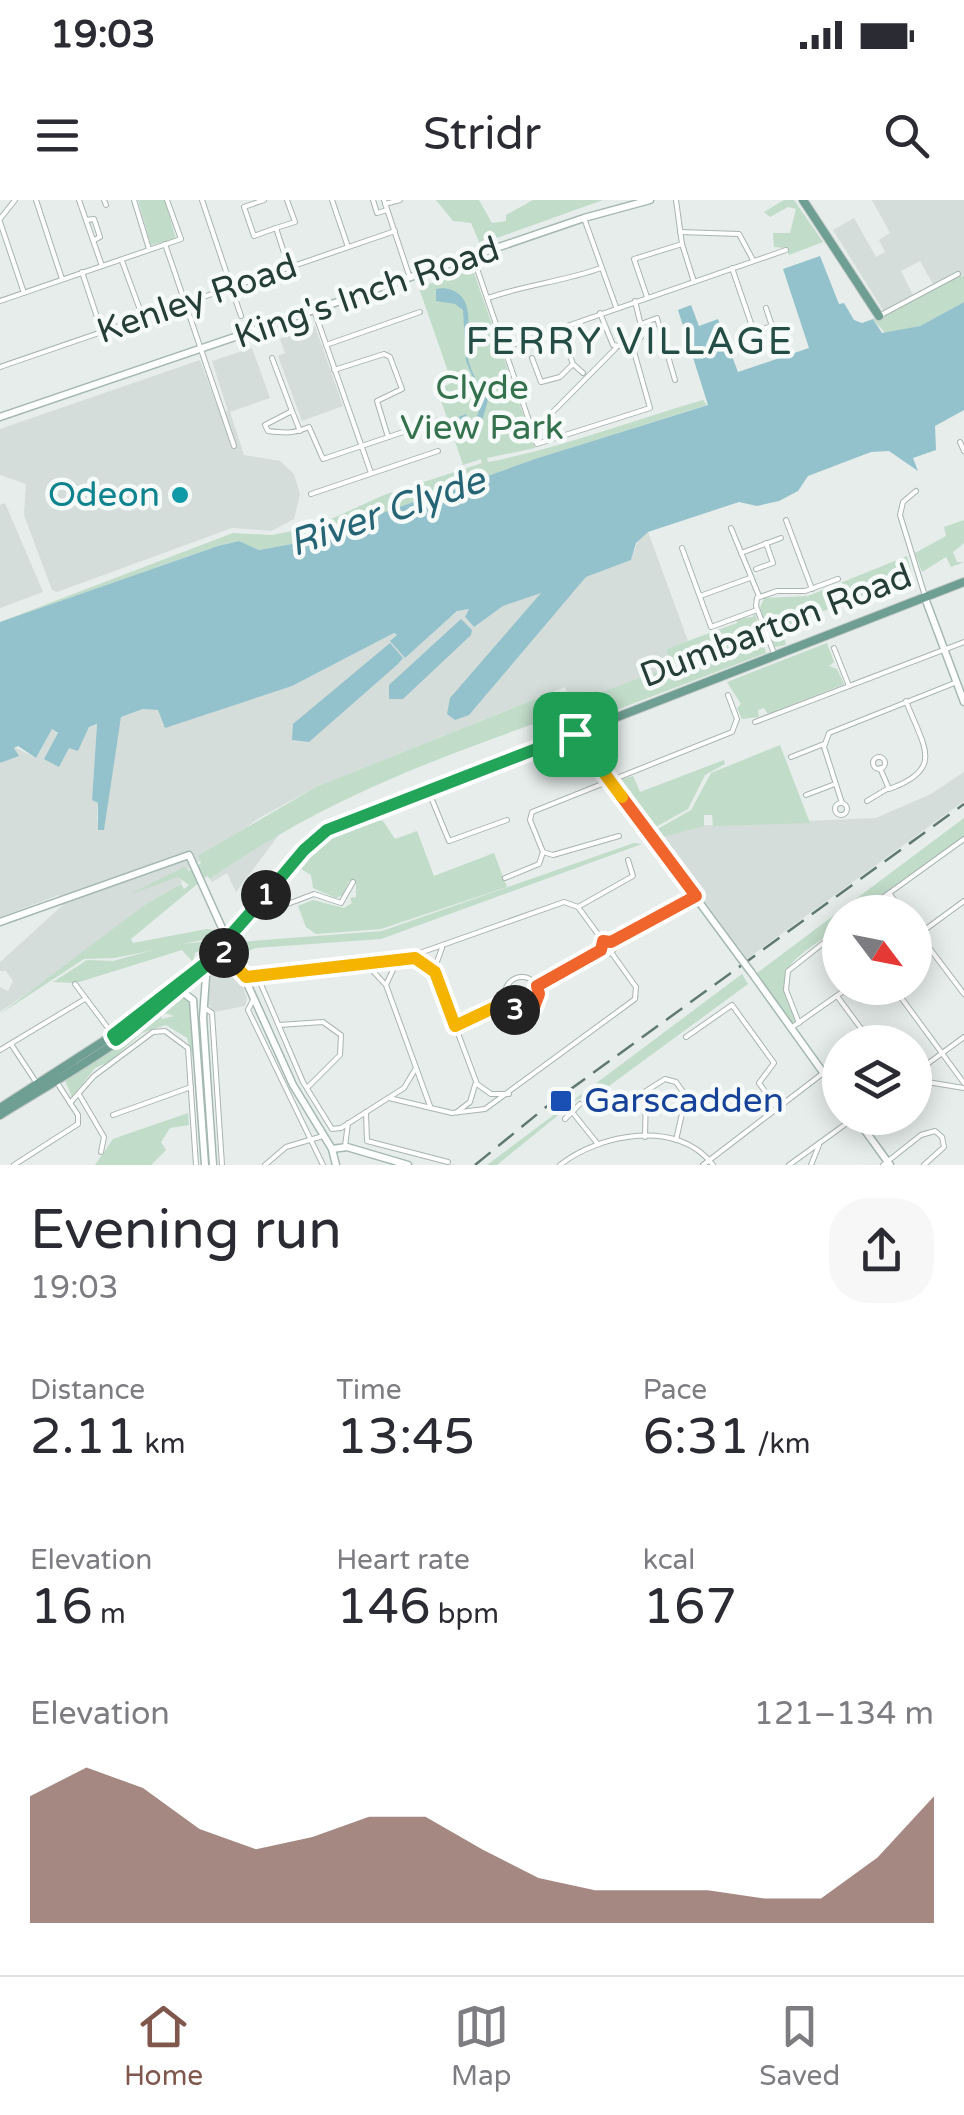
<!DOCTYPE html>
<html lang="en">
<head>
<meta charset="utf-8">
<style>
  body { margin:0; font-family:"Varela Round",sans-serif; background:#f7f7f7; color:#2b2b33; height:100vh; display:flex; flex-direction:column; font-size:38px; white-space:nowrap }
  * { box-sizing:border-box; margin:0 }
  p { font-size:32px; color:#7c7c81 }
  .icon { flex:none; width:55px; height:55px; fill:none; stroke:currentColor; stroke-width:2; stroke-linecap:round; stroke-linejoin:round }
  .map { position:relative; height:965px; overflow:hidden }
  .panel { display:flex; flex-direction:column; background:#fff; flex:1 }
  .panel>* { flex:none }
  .needle { width:65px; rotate:122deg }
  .fabs { position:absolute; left:822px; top:695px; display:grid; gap:20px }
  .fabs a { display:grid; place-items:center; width:110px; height:110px; border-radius:50%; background:#fff; box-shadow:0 5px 25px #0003; font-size:50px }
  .pin { position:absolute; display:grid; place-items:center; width:85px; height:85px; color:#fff; margin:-42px; border-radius:20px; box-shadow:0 5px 15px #0006 }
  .km { position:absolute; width:50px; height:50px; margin:-25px; border-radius:50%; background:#222; color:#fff; font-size:28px; line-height:50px; text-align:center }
  .round { display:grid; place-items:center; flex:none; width:105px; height:105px; border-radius:40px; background:#f7f7f7 }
  .headline { display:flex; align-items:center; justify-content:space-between; height:170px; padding:0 30px }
  h1 { font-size:55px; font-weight:600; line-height:75px }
  .metrics { display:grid; grid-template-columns:repeat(3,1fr); gap:15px; height:170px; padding:10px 30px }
  .metrics div { display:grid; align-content:center }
  .metrics b { font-size:50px; font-weight:600 }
  .metrics small { font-size:28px; font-weight:400 }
  .metrics p { font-size:28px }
  .chart { height:280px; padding:20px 30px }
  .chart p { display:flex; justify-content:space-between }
  .chart svg { width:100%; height:180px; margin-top:10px; fill:#7f574d; opacity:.7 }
  .status { display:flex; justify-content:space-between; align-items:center; height:70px; padding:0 50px; background:#fff; direction:ltr }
  .status svg { height:28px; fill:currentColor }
  header { display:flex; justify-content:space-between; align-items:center; height:130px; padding:0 30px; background:#fff; font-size:45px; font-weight:600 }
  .menu { display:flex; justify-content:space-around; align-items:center; height:140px; border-top:2px solid #e1e1e2; background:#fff; font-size:28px; color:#7c7c81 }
  .menu a { display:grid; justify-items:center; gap:5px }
  .menu .current { color:#7f574d }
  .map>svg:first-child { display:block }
  .built { fill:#d4ddd9 }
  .green { fill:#c1dcc9 }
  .water { fill:#94c2cc }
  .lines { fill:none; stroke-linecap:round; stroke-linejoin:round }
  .street-casing { stroke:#a9b5b1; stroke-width:6 }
  .secondary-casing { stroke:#a5b8b2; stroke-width:9 }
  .primary-casing { stroke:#c2c9c7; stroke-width:10 }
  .street { stroke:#fff; stroke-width:4 }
  .secondary { stroke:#fff; stroke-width:6 }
  .primary { stroke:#6f9e93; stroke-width:8 }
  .rail { stroke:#617973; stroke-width:2.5; stroke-dasharray:20 10; stroke-linecap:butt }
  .secondary-bridge-casing { stroke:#a5b8b2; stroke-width:9; stroke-linecap:butt }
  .secondary-bridge { stroke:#fff; stroke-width:6 }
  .split-1-casing { stroke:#fff; stroke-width:20 }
  .split-2-casing { stroke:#fff; stroke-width:20 }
  .split-3-casing { stroke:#fff; stroke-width:20 }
  .split-4-casing { stroke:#fff; stroke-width:20 }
  .split-5-casing { stroke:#fff; stroke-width:20 }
  .split-1 { stroke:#22a559; stroke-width:12 }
  .split-2 { stroke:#22a559; stroke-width:12 }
  .split-3 { stroke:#f5b400; stroke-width:12 }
  .split-4 { stroke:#f0652b; stroke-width:12 }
  .split-5 { stroke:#f5b400; stroke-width:12 }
  .culture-dot { fill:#0f9aa8; stroke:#f6faf8; stroke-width:4 }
  .transit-dot { fill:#1a4fb4; stroke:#f6faf8; stroke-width:4 }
  .labels { text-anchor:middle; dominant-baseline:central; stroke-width:9; stroke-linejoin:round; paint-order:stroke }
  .street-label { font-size:35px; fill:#263e38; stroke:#f6faf8 }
  .park-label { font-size:35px; fill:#34714d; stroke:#f6faf8 }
  .culture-label { font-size:35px; fill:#0d838f; stroke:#f6faf8; text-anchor:end }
  .transit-label { font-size:35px; fill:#164399; stroke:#f6faf8; text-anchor:start }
  .neighbourhood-label { font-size:38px; letter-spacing:2.5px; fill:#244e45; stroke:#f6faf8 }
  .water-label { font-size:38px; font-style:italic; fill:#266575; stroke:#f6faf8 }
</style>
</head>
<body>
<div class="status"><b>19:03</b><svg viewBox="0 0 49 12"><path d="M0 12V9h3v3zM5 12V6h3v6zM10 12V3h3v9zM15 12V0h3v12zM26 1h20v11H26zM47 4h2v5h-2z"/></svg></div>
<header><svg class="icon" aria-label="menu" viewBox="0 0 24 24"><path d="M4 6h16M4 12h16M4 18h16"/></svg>Stridr<svg class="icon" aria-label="search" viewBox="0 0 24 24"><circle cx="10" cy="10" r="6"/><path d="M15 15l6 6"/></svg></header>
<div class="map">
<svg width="964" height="965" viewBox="0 0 964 965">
  <rect width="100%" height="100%" fill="#e6edea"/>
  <g class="built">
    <polygon points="872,0 964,0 964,77 957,71 933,84 920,61 901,71 914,97 885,113 833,30 854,18 876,57 885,52 879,40 890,33"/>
    <polygon points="315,126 343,206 302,221 278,156 285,153 280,139"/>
    <polygon points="252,148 270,198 230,212 244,255 280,261 294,274 300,294 294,319 271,331 232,328 57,392 52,390 24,315 26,284 0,275 0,229 200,160 219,211 228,211 212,161"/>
    <polygon points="5,303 43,392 0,408 0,305"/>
    <polygon points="648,332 688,441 666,449 673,466 573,504 565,487 316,587 259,618 179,676 182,683 149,702 93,748 0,812 0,787 8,791 13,781 6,771 0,771 0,762 63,705 59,695 0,717 0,563 18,556 14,547 36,558 52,529 78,551 89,527 97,525 92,600 98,603 97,623 121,517 143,509 159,510 292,486 394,433 397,435 391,441 418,444 459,410 470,409 465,418 474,427 503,406 540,393 557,411 586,377 631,360 638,340"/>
    <polygon points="964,572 964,601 747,759 658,638 691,626 876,618 931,594"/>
    <polygon points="284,628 236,692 227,673 212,682 210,679"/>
    <polygon points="221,756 227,756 238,772 247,799 245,806 214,812 207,804 208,778 210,767"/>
  </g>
  <g class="green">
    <polygon points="138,0 165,0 176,39 151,45"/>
    <polygon points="436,0 479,0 492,23 506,21 506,15 533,0 603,0 480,44 471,23 453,21"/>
    <polygon points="784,0 794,0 823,42 789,55 786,48 774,47 773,33 790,33 796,9 788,7 770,17 764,12"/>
    <path d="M472,67L535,248L487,258L488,262C561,248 631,221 703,200L707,205L538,258L297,343L259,350L239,341L218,346L0,422L233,333L272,335L316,326L384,295L482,263L481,259L463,265L437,189L452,183L419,88Z"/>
    <polygon points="960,75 964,77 964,102 920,126 885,133 873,119"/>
    <polygon points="964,320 964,343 953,352 957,362 964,362 951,367 946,357 922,372 915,353 946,336 944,327"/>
    <polygon points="907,356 912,375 782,428 786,445 775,447 760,408 764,398 808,396"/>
    <polygon points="755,413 766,453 577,525 568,505 672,466 666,449 737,423 736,419 753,417"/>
    <polygon points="827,443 834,462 829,466 837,469 844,484 768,514 764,508 758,510 759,517 742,519 737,508 741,504 727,482"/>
    <path d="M553,492L559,515C431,560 322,600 210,679L207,676L131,739L133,743L207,729L218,730L221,736L115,758L84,759L0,814L149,702L181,684L184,689L189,685L178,677L128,695L184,667L189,671L201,663L198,656L316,587Z"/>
    <polygon points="780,545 810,623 713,626 712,615 704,615 704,626 658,638 654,631 691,610 711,573"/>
    <polygon points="724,560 725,564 705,575 688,609 652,629 619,580 633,576 640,592"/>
    <path d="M964,618V636L858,712H840V726C795,761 769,762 796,822L793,825L757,773Z"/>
    <polygon points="370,619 383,621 395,639 417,631 434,676 494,653 507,687 381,729 316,734 306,727 298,706 313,700 344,708 352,703 350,698 356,697 356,684 349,681 343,695 336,698 313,688 311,675 298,667 327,639"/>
    <polygon points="634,643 642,644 381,739 255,748 243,754 238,742 382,731"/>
    <polygon points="210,741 217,743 195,753 193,762 182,750 76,783 53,782 87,760 113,761 171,745"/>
    <polygon points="742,774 748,784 598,894 578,899 497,965 487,965"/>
    <polygon points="183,797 189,801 193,858 187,838 166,825 142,833 109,862 95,868 72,897 65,880 160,813 162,819 174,816 162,812"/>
    <polygon points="188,913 189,925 170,928 161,942 166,950 151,965 95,965 113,939"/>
  </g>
  <g class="water">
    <polygon points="820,56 839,104 844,103 854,120 862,123 873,119 882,133 920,126 964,102 964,210 935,226 936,250 913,258 918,271 889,251 871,252 808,276 798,291 779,301 757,306 739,302 648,332 636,343 631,360 586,377 469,515 455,520 447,514 450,498 541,393 503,406 474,427 465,417 469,409 457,411 405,458 390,441 397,435 394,433 292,486 165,528 158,510 143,509 121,517 104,630 98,630 98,603 92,600 97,524 89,527 78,551 69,548 59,567 44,559 58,533 52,529 36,558 18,546 14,548 19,556 0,563 0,422 218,346 239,341 259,350 297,343 538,258 708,205 678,110 691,105 699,126 718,119 738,172 809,148 783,69"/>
    <path d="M443,88C482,93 463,136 469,163C473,176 481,188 488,200L481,224L465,231L452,220L466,214L469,223L475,221L483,201L466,161L463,110L455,104L436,101V89Z"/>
    <polygon points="461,419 472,430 471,435 403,499 389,499 389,485"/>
    <polygon points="390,443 403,458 398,464 309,542 292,540 293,524"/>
  </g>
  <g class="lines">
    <defs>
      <g id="street">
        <polyline points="36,0 62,79"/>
        <polyline points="79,0 102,66"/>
        <polyline points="104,0 106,5"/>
        <polyline points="134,0 149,49"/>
        <polyline points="202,0 241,116"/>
        <polyline points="264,0 244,7 254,36 276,28"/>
        <polyline points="287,0 295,22 276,28 289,68"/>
        <polyline points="332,0 348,47"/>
        <polyline points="373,0 377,13 387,10"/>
        <polyline points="384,0 410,78"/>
        <polyline points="676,0 682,44 694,82"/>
        <polyline points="385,4 400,0"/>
        <polyline points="584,18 616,107"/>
        <polyline points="0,19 15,0"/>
        <polyline points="86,20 94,19 100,37 94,40"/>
        <polyline points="0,22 24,93"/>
        <polyline points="680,32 739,34 753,60"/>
        <polyline points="165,44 234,246"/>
        <polyline points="473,57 537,244 650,208 633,148"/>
        <polyline points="122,61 143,118"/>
        <polyline points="732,68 754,132 772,126 766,108"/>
        <polyline points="82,72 102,132"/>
        <polyline points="647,97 634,59 682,44"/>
        <path d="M488,98C528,84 562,82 601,68"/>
        <polyline points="0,101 181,39 167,0"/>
        <polyline points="314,110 371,273"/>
        <polyline points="600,113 613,145 633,148 643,134 635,101"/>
        <polyline points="879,116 958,74"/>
        <polyline points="641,124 657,118 675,180"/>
        <polyline points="326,145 420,112"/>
        <polyline points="504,148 786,50"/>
        <polyline points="272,158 292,211"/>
        <polyline points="532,158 541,182 560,177 573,164 560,129"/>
        <polyline points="573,164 583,173"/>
        <polyline points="0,167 395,31"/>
        <polyline points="334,170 384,154 390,157 402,189 377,201 388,237"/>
        <path d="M300,231L292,211L265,225L268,231C284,233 293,234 309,227L323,259L439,220"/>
        <polyline points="532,233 616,148"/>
        <polyline points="960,242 964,251"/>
        <polyline points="916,291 903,302 900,315 925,396"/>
        <polyline points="311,294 438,251"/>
        <polyline points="786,320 812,389"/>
        <polyline points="731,328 759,396"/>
        <polyline points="682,348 711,427 757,410"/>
        <polyline points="741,353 781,338"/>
        <polyline points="756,369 773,363 766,343"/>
        <polyline points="700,396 750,378"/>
        <polyline points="834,448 849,486"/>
        <polyline points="775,456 756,406 757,398 777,391 805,391 838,379"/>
        <polyline points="558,496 574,532"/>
        <polyline points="755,522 964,442"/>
        <polyline points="791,557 824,544"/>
        <circle cx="879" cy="563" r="6"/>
        <path d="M880,568L889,589C946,569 923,546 906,501"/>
        <polyline points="428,590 449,641 507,620"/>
        <polyline points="806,595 835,584"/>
        <polyline points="867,601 887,589"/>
        <polyline points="842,603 824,547 829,533 957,482"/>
        <circle cx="841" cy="609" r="6"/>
        <polyline points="543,652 530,620 532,612 732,532 737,519 728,495"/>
        <polyline points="543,652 553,655 619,636"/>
        <polyline points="505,678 539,664 543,652"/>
        <polyline points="889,693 903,712"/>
        <polyline points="257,707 269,711 314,694 341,703 353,682"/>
        <polyline points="578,707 633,676 628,660"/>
        <polyline points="863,712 964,639"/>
        <polyline points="915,729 964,794"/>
        <polyline points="915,737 964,701"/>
        <circle cx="607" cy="747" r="7"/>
        <polyline points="611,741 695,696"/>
        <polyline points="613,746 695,696"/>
        <polyline points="414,758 435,772 477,884 491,894 509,894"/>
        <polyline points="397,761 386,785 430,906"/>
        <polyline points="368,766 385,784"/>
        <polyline points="435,767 442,748"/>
        <polyline points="257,775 303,882 332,929 341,928 404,888 416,868"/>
        <circle cx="522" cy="794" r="17"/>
        <polyline points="246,777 400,760 564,702 578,707 603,741"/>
        <polyline points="75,784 114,836"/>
        <polyline points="537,786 601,750"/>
        <polyline points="894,788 964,883"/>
        <polyline points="837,796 871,842"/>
        <polyline points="254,798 248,810 323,965"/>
        <polyline points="206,809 212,813 222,965"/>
        <polyline points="799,823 786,790 788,771 840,730"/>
        <polyline points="279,825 323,822 341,835 340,855 307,888"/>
        <polyline points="455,826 505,802"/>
        <polyline points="791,828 848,788"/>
        <polyline points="686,837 732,805 774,863 759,883 777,908"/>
        <polyline points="11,844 36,882"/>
        <polyline points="0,850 85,799"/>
        <polyline points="915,873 964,837"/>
        <polyline points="915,880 964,888"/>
        <polyline points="80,896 104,937 101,952"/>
        <polyline points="389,898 452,913 485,909 635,799 636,787 611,752"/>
        <polyline points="70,903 94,876 153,832 165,831 188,848 196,965"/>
        <polyline points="366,912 367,941 448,962"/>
        <polyline points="457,912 470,902 475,885"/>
        <polyline points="573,913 597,943"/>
        <polyline points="113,915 191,887"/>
        <polyline points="565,919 580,904"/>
        <polyline points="645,937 646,891 665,879 676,882 686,896 676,940"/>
        <polyline points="345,946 348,923"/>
        <polyline points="14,965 78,924 78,915 56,881"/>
        <polyline points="265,965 286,947 323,936"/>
        <path d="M560,965C599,934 678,918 713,965"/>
        <polyline points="703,965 822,874"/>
        <polyline points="789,965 854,918"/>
        <polyline points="811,965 819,945"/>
        <polyline points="883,965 921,935 935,931 942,937 944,947 924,965"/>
      </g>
      <g id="secondary">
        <polyline points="0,217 584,18 650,0"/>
        <polyline points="925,398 964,502"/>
        <polyline points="575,534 739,756"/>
        <polyline points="0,722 189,655 293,885 332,949 336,965"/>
        <polyline points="207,763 203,818 213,965"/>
        <polyline points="751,772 840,896"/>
        <polyline points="181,791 193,800 205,965"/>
        <polyline points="856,918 890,965"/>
        <polyline points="332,949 347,947 408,965"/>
      </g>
      <g id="primary">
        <polyline points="803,0 879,116"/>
        <polyline points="215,755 229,754 245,775"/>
        <polyline points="0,908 113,835 207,762"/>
        <path d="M0,915C68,873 145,831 200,773C242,728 277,666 327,630L964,382"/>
      </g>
    </defs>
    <use href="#street" class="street-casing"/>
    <use href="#secondary" class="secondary-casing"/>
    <use href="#primary" class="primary-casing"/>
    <use href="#street" class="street"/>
    <use href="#secondary" class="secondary"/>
    <use href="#primary" class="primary"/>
    <polyline class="rail" points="475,965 546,907 964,604"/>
    <defs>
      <polyline id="secondary-bridge" points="739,756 751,772"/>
    </defs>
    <use href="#secondary-bridge" class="secondary-bridge-casing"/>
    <use href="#secondary-bridge" class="secondary-bridge"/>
  </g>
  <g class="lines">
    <defs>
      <polyline id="split-1" points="266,695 304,650 327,630 575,534"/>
      <path id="split-2" d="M224,753C216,755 134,827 116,840L113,835L207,762L266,695"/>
      <polyline id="split-3" points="224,753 246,777 415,758 435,772 455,826 506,802 515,810"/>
      <polyline id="split-4" points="515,810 534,807 539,794 537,786 601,750 603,741 611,742 696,696 622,597"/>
      <polyline id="split-5" points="575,534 622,597"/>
    </defs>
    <use href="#split-1" class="split-1-casing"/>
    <use href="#split-2" class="split-2-casing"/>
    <use href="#split-3" class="split-3-casing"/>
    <use href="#split-4" class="split-4-casing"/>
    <use href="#split-5" class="split-5-casing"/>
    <use href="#split-1" class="split-1"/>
    <use href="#split-2" class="split-2"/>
    <use href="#split-3" class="split-3"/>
    <use href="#split-4" class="split-4"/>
    <use href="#split-5" class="split-5"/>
  </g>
  <circle class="culture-dot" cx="180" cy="295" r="10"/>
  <rect class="transit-dot" x="549" y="889" width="24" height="24" rx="5"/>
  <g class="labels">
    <g class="street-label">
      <text transform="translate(367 93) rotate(-19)">King's Inch Road</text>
      <text transform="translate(197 99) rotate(-19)">Kenley Road</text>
      <text transform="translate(776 426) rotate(-21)">Dumbarton Road</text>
    </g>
    <g class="park-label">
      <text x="482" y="188">Clyde<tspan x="482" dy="40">View Park</tspan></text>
    </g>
    <g class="culture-label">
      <text x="160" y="295">Odeon</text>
    </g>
    <g class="transit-label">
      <text x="584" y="901">Garscadden</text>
    </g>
    <g class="neighbourhood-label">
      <text x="630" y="142">FERRY VILLAGE</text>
    </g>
    <g class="water-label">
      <text transform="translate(387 312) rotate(-19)">River Clyde</text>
    </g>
  </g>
</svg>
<div class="fabs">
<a><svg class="needle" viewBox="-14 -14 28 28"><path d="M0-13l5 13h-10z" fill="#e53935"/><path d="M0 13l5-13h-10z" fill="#7c7c81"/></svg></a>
<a><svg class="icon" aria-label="layers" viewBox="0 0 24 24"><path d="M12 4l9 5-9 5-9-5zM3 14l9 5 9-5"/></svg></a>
</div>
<div class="pin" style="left:575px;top:534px;background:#1e9e55"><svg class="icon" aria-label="arrive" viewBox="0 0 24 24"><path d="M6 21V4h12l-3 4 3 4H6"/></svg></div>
<b class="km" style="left:266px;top:695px">1</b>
<b class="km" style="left:224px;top:753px">2</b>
<b class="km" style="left:515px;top:810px">3</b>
</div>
<section class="panel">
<div class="headline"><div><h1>Evening run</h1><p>19:03</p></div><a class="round"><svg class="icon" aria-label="share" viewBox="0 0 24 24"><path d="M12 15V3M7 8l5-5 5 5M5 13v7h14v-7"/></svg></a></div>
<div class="metrics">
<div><p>Distance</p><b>2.11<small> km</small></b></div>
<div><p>Time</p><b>13:45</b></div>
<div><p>Pace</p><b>6:31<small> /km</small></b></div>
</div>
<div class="metrics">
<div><p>Elevation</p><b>16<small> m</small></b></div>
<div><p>Heart rate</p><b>146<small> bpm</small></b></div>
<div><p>kcal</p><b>167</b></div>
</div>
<div class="chart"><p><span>Elevation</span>121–134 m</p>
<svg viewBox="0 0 160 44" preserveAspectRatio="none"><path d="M0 44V13L10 6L20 11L30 21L40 26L50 23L60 18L70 18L80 26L90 33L100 36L110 36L120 36L130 38L140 38L150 28L160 13V44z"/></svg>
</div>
</section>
<nav class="menu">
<a class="current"><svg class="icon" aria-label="home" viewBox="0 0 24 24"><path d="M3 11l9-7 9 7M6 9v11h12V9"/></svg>Home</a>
<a><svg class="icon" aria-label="map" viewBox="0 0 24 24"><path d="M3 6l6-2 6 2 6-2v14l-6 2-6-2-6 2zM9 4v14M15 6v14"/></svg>Map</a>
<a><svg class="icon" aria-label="saved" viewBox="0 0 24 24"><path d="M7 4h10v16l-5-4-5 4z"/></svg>Saved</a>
</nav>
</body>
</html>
